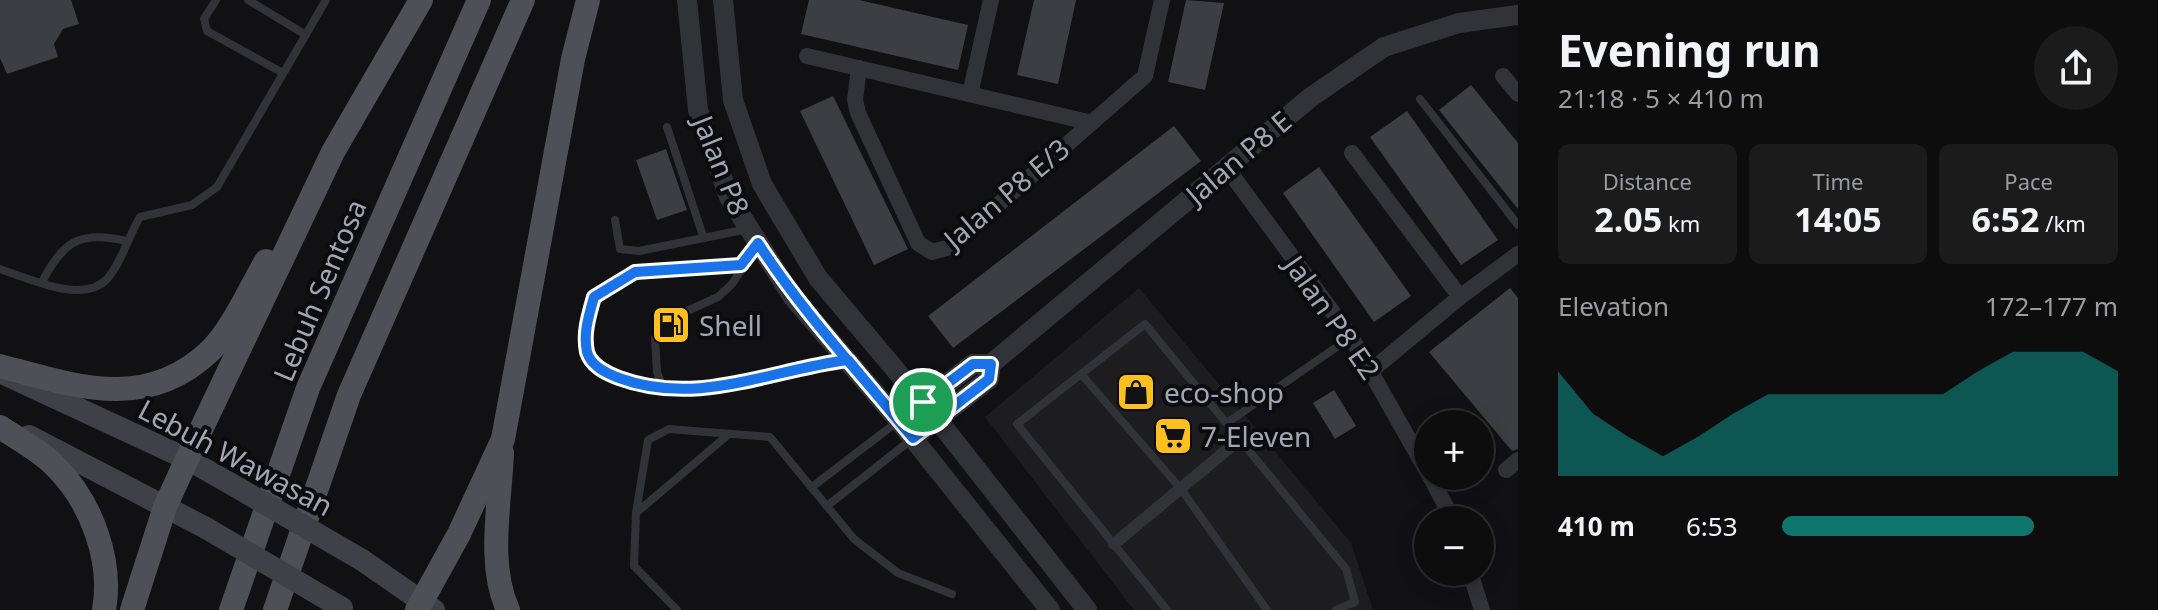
<!DOCTYPE html>
<html lang="en">
<head>
<meta charset="utf-8">
<style>
  body { margin:0; font-family:"Noto Sans",sans-serif; background:#1b1b1c; color:#f1f3f6; height:100vh; display:flex; flex-direction:column; font-size:30px; white-space:nowrap }
  * { box-sizing:border-box; margin:0 }
  p { font-size:26px; color:#9a9c9e }
  .icon { flex:none; width:44px; height:44px; fill:none; stroke:currentColor; stroke-width:2; stroke-linecap:round; stroke-linejoin:round }
  .map { position:relative; flex:1; overflow:hidden }
  .drawer { display:flex; flex-direction:column; background:#0d0d0e; width:640px }
  .drawer>* { flex:none }
  .controls { position:absolute; left:1414px; top:410px; display:grid; gap:16px }
  .controls a { display:grid; place-items:center; width:80px; height:80px; border-radius:50%; background:#0d0d0e; box-shadow:0 4px 20px #0003,0 0 0 2px #2d2d2e; font-size:40px }
  .pin { position:absolute; display:grid; place-items:center; width:68px; height:68px; color:#fff; margin:-34px; border:4px solid #fff; border-radius:50%; box-shadow:0 2px 8px #0007 }
  .round { display:grid; place-items:center; flex:none; width:84px; height:84px; border-radius:42px; background:#1b1b1c }
  .overview { display:flex; align-items:center; justify-content:space-between; height:136px; padding:0 40px }
  h1 { font-size:44px; font-weight:700; line-height:60px }
  .stats { display:grid; grid-template-columns:repeat(3,1fr); gap:12px; height:136px; padding:8px 40px }
  .stats div { display:grid; align-content:center; border-radius:12px; background:#1b1b1c; text-align:center }
  .stats b { font-size:34px; font-weight:700 }
  .stats small { font-size:22px; font-weight:400 }
  .stats p { font-size:22px }
  .chart { height:224px; padding:16px 40px }
  .chart p { display:flex; justify-content:space-between }
  .chart svg { width:100%; height:144px; margin-top:8px; fill:#0f766e; opacity:.7 }
  ul { padding:0 40px; list-style:none; font-size:26px }
  li { display:grid; grid-template-columns:128px 96px 1fr; align-items:center; height:60px }
  li i { height:20px; border-radius:10px; background:#0f766e }
  main { display:flex; flex:1; min-height:0 }
  .map>svg:first-child { display:block }
  .built { fill:#1d1d20 }
  .building { fill:#3d3e43 }
  .lines { fill:none; stroke-linecap:round; stroke-linejoin:round }
  .service { stroke:#323338; stroke-width:8 }
  .pedestrian { stroke:#323338; stroke-width:12 }
  .minor { stroke:#323338; stroke-width:16 }
  .tertiary { stroke:#323338; stroke-width:20 }
  .secondary { stroke:#404148; stroke-width:22 }
  .primary { stroke:#4e4f57; stroke-width:24 }
  .secondary-bridge { stroke:#404148; stroke-width:22 }
  .route-casing { stroke:#fff; stroke-width:16 }
  .route { stroke:#1a73e8; stroke-width:10 }
  .labels { text-anchor:middle; dominant-baseline:central; stroke-width:8; stroke-linejoin:round; paint-order:stroke }
  .street-label { font-size:28px; fill:#a1a6b5; stroke:#0c0c0e }
  .poi-label { font-size:28px; fill:#a1a6b5; stroke:#0c0c0e; text-anchor:start }
</style>
</head>
<body>
<main>
<div class="map">
<svg width="1518" height="610" viewBox="0 0 1518 610">
  <rect width="100%" height="100%" fill="#111113"/>
  <polygon class="built" points="1139,288 1351,543 1373,610 1134,610 985,417"/>
  <g class="building">
    <polygon points="0,0 71,0 79,24 63,29 54,44 58,57 7,74 0,58"/>
    <polygon points="809,0 859,0 968,25 958,70 801,34"/>
    <polygon points="1034,0 1076,0 1058,84 1017,75"/>
    <polygon points="1186,0 1224,3 1205,90 1168,82"/>
    <polygon points="1471,85 1518,143 1518,209 1439,110"/>
    <polygon points="833,96 908,249 874,265 800,111"/>
    <polygon points="1407,111 1498,240 1461,265 1370,137"/>
    <polygon points="1174,126 1201,161 953,348 928,316"/>
    <polygon points="666,149 687,210 657,220 636,160"/>
    <polygon points="1319,167 1411,296 1374,322 1283,193"/>
    <polygon points="1510,288 1518,298 1518,449 1512,451 1429,352"/>
    <polygon points="1334,390 1356,426 1335,439 1313,403"/>
  </g>
  <g class="lines">
    <g class="service">
      <polyline points="216,0 204,19 207,31 283,73"/>
      <polyline points="248,0 306,35"/>
      <polyline points="1420,99 1518,225"/>
      <polyline points="667,127 703,236"/>
      <polyline points="615,220 620,249 639,251 748,229"/>
      <path d="M758,244L732,284L718,297L687,311L655,338L657,372L664,391C726,390 784,368 845,360"/>
      <path d="M0,269C28,278 83,305 107,279C121,264 129,235 140,217L192,205L217,187L326,0"/>
      <path d="M42,282C63,242 79,230 126,241"/>
      <polyline points="1081,374 1181,489 1267,610"/>
      <path d="M664,391C600,374 574,371 594,297L635,272L741,265"/>
      <polyline points="1227,423 1351,337"/>
      <polyline points="812,487 897,422"/>
      <polyline points="827,506 912,439"/>
      <polyline points="636,513 729,434"/>
      <polyline points="677,610 634,566 636,513 648,440 669,429 770,437 854,539 898,573 952,594"/>
      <polyline points="1167,610 1017,424 1145,324 1346,569 1355,602 1336,610"/>
    </g>
    <polyline class="pedestrian" points="1114,544 1240,439"/>
    <g class="minor">
      <polyline points="807,56 1088,122"/>
      <polyline points="859,68 855,100 858,113 918,243 932,252 950,247 1145,76 1162,0"/>
      <polyline points="1503,76 1518,94"/>
      <polyline points="970,94 991,0"/>
      <polyline points="1352,153 1460,297"/>
      <polyline points="1226,167 1351,337 1428,473"/>
      <polyline points="1372,370 1460,297 1518,254"/>
      <polyline points="1506,470 1518,460"/>
      <polyline points="1430,476 1453,520"/>
      <polyline points="1470,572 1482,610"/>
    </g>
    <g class="tertiary">
      <polyline points="687,0 698,110 729,197 792,296 899,421 1050,610"/>
      <polyline points="723,0 733,100 762,184 818,278 937,419 1087,610"/>
      <polyline points="991,364 1311,97 1384,47 1459,23 1518,15"/>
      <polyline points="899,421 973,364 991,364"/>
      <polyline points="913,438 989,379 991,364"/>
    </g>
    <g class="secondary">
      <polyline points="4,374 187,459 233,485"/>
      <polyline points="29,436 206,528"/>
      <polyline points="362,560 434,610"/>
    </g>
    <g class="primary">
      <path d="M0,366C75,386 146,412 210,351C231,331 251,287 266,261"/>
      <path d="M0,427C18,439 41,451 56,467C91,502 113,560 104,610"/>
      <path d="M502,453C500,503 487,564 508,610"/>
      <polyline points="132,610 165,507 187,459 333,152 421,0"/>
      <polyline points="231,610 308,388 479,0"/>
      <polyline points="275,610 349,395 523,0"/>
      <polyline points="417,610 459,534 503,439 573,59 588,0"/>
    </g>
    <g class="secondary-bridge">
      <polyline points="233,485 362,560"/>
      <polyline points="206,528 342,608"/>
    </g>
  </g>
  <g class="lines">
    <defs>
      <path id="route" d="M923,402L899,421C850,362 799,307 758,243L741,265L635,272L594,297C589,315 583,333 587,352C591,366 606,373 619,378C698,407 769,370 848,360L913,438L989,379L991,364H973L923,402"/>
    </defs>
    <use href="#route" class="route-casing"/>
    <use href="#route" class="route"/>
  </g>
  <defs>
    <symbol id="fuel-square" viewBox="-11 -11 22 22"><rect x="-9" y="-9" width="18" height="18" rx="4" fill="#fec01e" stroke="#0c0c0e"/><path d="M-5.5-6h7V0h2V4h1.3V-2.5L3-4.5l.8-.8L6-3V5H2.5V1h-1V6h-7ZM-4.2-4.7v3.2H.2V-4.7Z" fill="#111"/></symbol>
    <symbol id="shop-square" viewBox="-11 -11 22 22"><rect x="-9" y="-9" width="18" height="18" rx="4" fill="#fec01e" stroke="#0c0c0e"/><path d="M-5-2.5h2.3a2.7 3.5 0 0 1 5.4 0H5L5.5 6h-11ZM-1.5-2.5h3a1.5 2.3 0 0 0-3 0Z" fill="#111"/></symbol>
    <symbol id="supermarket-square" viewBox="-11 -11 22 22"><rect x="-9" y="-9" width="18" height="18" rx="4" fill="#fec01e" stroke="#0c0c0e"/><path d="M-6-5.5h2.5l.6 2H6L4.5 2H-2.5L-4.4-4H-6ZM-1.5 3.2a1.3 1.3 0 1 0 .1 0ZM3 3.2a1.3 1.3 0 1 0 .1 0Z" fill="#111"/></symbol>
  </defs>
  <g fill-rule="evenodd">
    <use href="#fuel-square" x="649" y="303" width="44" height="44"/>
    <use href="#shop-square" x="1114" y="370" width="44" height="44"/>
    <use href="#supermarket-square" x="1151" y="414" width="44" height="44"/>
  </g>
  <g class="labels">
    <g class="street-label">
      <text transform="translate(1238 157) rotate(-40)">Jalan P8 E</text>
      <text transform="translate(722 165) rotate(68)">Jalan P8</text>
      <text transform="translate(1006 193) rotate(-40)">Jalan P8 E/3</text>
      <text transform="translate(319 290) rotate(-67)">Lebuh Sentosa</text>
      <text transform="translate(1333 317) rotate(55)">Jalan P8 E2</text>
      <text transform="translate(236 457) rotate(28)">Lebuh Wawasan</text>
    </g>
    <g class="poi-label">
      <text x="699" y="325">Shell</text>
      <text x="1164" y="392">eco-shop</text>
      <text x="1201" y="436">7-Eleven</text>
    </g>
  </g>
</svg>
<div class="controls">
<a>+</a>
<a>−</a>
</div>
<div class="pin" style="left:923px;top:402px;background:#1e9e55"><svg class="icon" aria-label="arrive" viewBox="0 0 24 24"><path d="M6 21V4h12l-3 4 3 4H6"/></svg></div>
</div>
<section class="drawer">
<div class="overview"><div><h1>Evening run</h1><p>21:18 · 5 × 410 m</p></div><a class="round"><svg class="icon" aria-label="share" viewBox="0 0 24 24"><path d="M12 15V3M7 8l5-5 5 5M5 13v7h14v-7"/></svg></a></div>
<div class="stats">
<div><p>Distance</p><b>2.05<small> km</small></b></div>
<div><p>Time</p><b>14:05</b></div>
<div><p>Pace</p><b>6:52<small> /km</small></b></div>
</div>
<div class="chart"><p><span>Elevation</span>172–177 m</p>
<svg viewBox="0 0 160 44" preserveAspectRatio="none"><path d="M0 44V12L10 25L20 32L30 38L40 32L50 25L60 19L70 19L80 19L90 19L100 19L110 19L120 12L130 6L140 6L150 6L160 12V44z"/></svg>
</div>
<ul>
<li><b>410 m</b>6:53<i style="width:75%"></i></li>
</ul>
</section>
</main>
</body>
</html>
